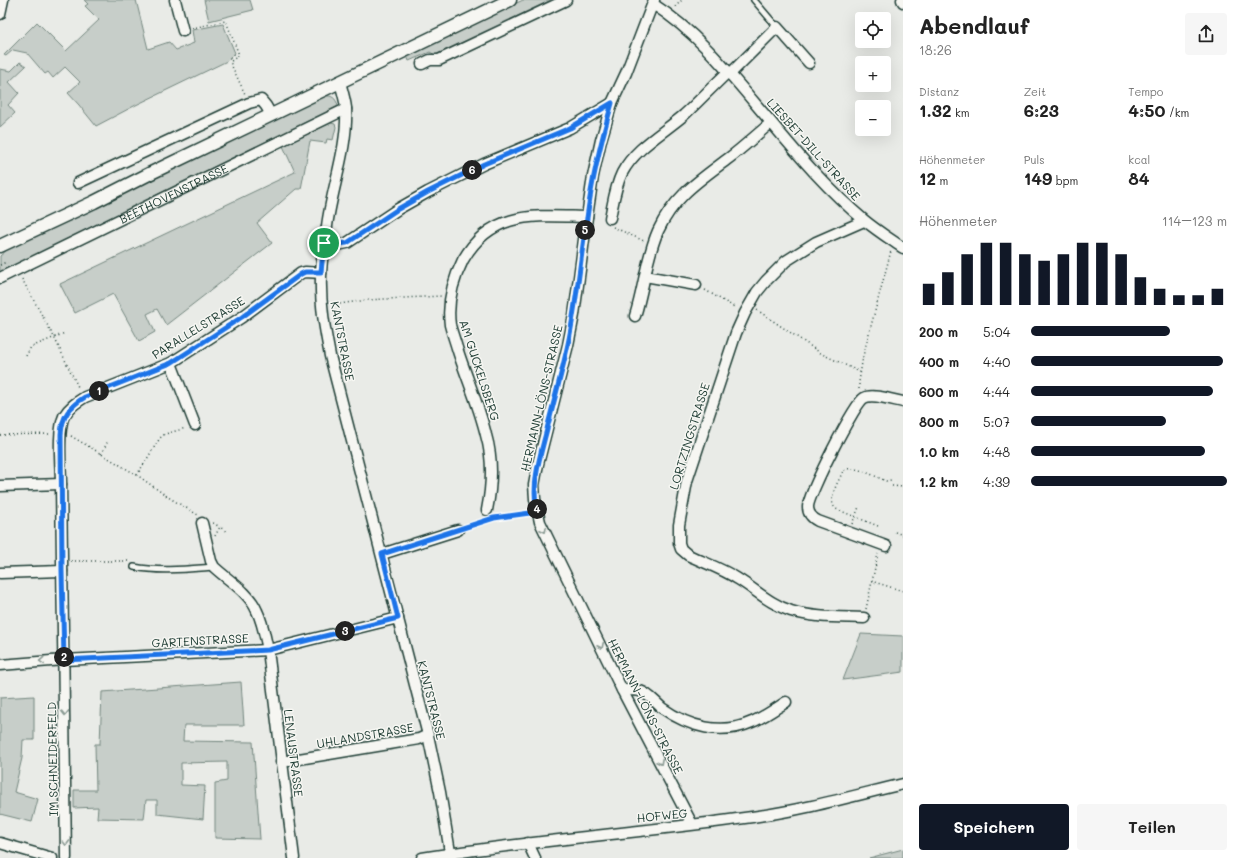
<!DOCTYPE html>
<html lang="de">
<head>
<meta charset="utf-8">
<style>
  body { margin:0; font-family:Mali,sans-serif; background:#f6f6f6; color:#222; height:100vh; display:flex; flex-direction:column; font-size:15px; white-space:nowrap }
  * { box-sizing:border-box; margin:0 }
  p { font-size:13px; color:#767676 }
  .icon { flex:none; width:22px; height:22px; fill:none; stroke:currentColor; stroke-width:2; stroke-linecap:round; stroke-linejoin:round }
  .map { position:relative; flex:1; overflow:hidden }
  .side { display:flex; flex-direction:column; background:#fff; width:340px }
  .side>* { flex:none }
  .tools { position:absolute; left:855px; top:12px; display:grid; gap:8px }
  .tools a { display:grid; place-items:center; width:36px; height:36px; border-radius:4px; background:#fff; box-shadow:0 4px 16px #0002; font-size:20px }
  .pin { position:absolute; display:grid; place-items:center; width:34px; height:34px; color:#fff; margin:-17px; border:2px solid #fff; border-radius:50%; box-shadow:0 1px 4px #0007 }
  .km { position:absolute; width:20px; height:20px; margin:-10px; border-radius:50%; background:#222; color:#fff; font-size:11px; line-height:20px; text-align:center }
  .round { display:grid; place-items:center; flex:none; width:42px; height:42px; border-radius:4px; background:#f6f6f6 }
  .headline { display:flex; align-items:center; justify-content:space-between; height:68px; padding:0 16px }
  h1 { font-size:22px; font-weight:700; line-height:30px }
  .metrics { display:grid; grid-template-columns:repeat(3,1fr); gap:6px; height:68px; padding:4px 16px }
  .metrics div { display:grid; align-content:center }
  .metrics b { font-size:17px; font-weight:700 }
  .metrics small { font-size:11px; font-weight:400 }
  .metrics p { font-size:11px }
  .chart { height:112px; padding:8px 16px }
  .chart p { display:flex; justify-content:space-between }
  .chart svg { width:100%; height:72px; margin-top:4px; stroke:#111827; stroke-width:6 }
  .action { display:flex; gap:8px; margin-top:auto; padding:8px 16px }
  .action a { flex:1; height:46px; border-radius:4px; background:#111827; color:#fff; font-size:16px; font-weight:700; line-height:46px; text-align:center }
  .action a+a { background:#f6f6f6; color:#222 }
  ul { padding:0 16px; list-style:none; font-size:13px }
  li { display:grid; grid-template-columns:64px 48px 1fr; align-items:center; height:30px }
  li i { height:10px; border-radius:5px; background:#111827 }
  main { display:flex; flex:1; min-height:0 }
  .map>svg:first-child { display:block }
  .green { fill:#c7cec9; stroke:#73867e }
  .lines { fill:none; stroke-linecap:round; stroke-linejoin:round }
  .service-casing { stroke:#1f3d34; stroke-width:8 }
  .minor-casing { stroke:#1f3d34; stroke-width:13 }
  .tertiary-casing { stroke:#1f3d34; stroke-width:15 }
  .path { stroke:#1f3d34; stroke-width:1.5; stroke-dasharray:1 3; stroke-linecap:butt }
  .service { stroke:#f6f6f2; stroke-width:5 }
  .minor { stroke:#f6f6f2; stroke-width:10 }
  .tertiary { stroke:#f6f6f2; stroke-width:12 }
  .oneway { stroke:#8a9a93 }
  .route-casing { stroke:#fff; stroke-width:8 }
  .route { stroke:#1a73e8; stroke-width:5 }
  .labels { text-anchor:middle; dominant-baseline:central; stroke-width:3; stroke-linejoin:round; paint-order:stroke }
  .street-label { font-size:12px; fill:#1f3d34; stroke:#f6f6f2 }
</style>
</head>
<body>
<main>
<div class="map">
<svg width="903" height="858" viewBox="0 0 903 858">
  <rect width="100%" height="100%" fill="#e9ebe7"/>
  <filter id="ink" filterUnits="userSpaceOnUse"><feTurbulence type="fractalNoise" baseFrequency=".025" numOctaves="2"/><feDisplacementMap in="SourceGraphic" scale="8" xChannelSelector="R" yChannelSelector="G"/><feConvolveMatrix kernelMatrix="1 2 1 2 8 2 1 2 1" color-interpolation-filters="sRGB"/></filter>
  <g filter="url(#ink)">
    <g class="green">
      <polygon points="84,0 136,0 148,49 169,42 176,50 194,43 192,30 223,24 235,53 227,61 136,105 96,126 79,105 68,93 80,82 65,67 53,78 48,72 45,74 27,53 13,50 6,56 4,55 37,22 66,51 99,20 85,6 88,4"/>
      <polygon points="204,0 250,0 253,10 209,21"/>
      <polygon points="523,0 551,0 435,55 430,52 409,61 407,56"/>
      <polygon points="20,62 26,66 9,82 19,93 8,105 15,113 0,127 0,69 11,71"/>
      <path d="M324,96C332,95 336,98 338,106L0,272V256L8,249Z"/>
      <polygon points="331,123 335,124 336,127 333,140 327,139 326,143 310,141 301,189 296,189 257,223 272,243 166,325 157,309 147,314 155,332 139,341 113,294 75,313 60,284 295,172 283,146"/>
      <polygon points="861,634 903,636 903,672 843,680"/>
      <polygon points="241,682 244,725 184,725 183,741 253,742 260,839 215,838 215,783 227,781 227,762 181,763 181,785 205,786 203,819 157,814 157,800 146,800 144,819 97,818 98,807 74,808 74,790 96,790 95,744 100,744 102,692"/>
      <polygon points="34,696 34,740 23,740 22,758 14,792 38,799 32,822 0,814 0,698"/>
      <polygon points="903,849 903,858 869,858"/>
    </g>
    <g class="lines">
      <defs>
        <g id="service">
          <polyline points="754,0 777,27"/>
          <path d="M134,567C160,572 187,569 214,567"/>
        </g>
        <g id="minor">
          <polyline points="175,0 183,31"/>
          <polyline points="654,0 626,73 612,103 601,140 593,176 587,217 574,315 568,345 538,464 534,485 535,499 540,522 556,555 622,690 692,824"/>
          <polyline points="902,0 903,2"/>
          <path d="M653,4C700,34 734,79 770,121C799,156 829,191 864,220C876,230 890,239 903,248"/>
          <polyline points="0,14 3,0"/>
          <polyline points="422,64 430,60 439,60 566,0"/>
          <polyline points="730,74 777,27 809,63"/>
          <path d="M340,82C342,90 345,99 346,108C348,148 332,187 327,226C324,243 321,260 321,277C320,304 325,330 330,356L428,735L440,792L451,858"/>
          <polyline points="78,183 249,103 261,100 266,106 271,115"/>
          <path d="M610,218C613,204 615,187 622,173C635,148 663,133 684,115C699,101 713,86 728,72"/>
          <polyline points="324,243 338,245 347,243 398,209 428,192 484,164 570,128 612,103"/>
          <polyline points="645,276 696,285"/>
          <path id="s1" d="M0,278L346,109"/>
          <path d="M635,316C644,288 646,258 658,231C674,196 700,180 729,158C744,147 757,134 771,123"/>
          <polyline points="171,363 195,425"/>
          <polyline points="0,486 61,484"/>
          <path d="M487,510C492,485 493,459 486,435C479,405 466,377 457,348C455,341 452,333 450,325C447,303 453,280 463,260C492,209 537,216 587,217"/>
          <path d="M202,523L211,561L214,567C229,581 249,592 257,611C263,623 265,637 268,650L294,858"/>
          <path d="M886,546L818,521C812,518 808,514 808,507C808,495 854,404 864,398C872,393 893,400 903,402"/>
          <polyline points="382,554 458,530"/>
          <polyline points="0,573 62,571"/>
          <path d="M864,618C840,617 814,618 791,611C770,604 756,590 738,579C723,569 705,563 688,555L681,549L679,543V525L687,481L736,333L745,313L757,292L766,281L786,261L816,242L864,221"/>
          <polyline points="0,665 64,660 268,650 398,618"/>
          <path d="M622,690C628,690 635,690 640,691C649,694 655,702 662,708C689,727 721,736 752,722C764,717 775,709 786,702"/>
          <polyline points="281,762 419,739 428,735"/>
          <polyline points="0,843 52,858"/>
          <polyline points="528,843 535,858"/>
          <path d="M66,858L61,484C61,467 57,431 64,416C69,407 77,402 85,397L171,363L242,317L301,273L305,272L321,273"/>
          <path d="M422,858C531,840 642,833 752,817C803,810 853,796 903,784"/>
        </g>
        <polyline id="tertiary" points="0,246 94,202 151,173 510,0"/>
      </defs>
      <use href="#service" class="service-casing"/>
      <use href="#minor" class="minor-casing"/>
      <use href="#tertiary" class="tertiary-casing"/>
      <g class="path">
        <polyline points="675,7 682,0"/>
        <polyline points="192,28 226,21 239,55 230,62 245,94"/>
        <polyline points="613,227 644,241"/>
        <polyline points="0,265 6,262 7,263"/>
        <polyline points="22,279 54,337 79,389"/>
        <polyline points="705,290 736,308"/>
        <polyline points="332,305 367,300 442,296"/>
        <polyline points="757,310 822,354 860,372"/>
        <polyline points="26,356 31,347 65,333"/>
        <polyline points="859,389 859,382 863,356 891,251"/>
        <polyline points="0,435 51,434"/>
        <polyline points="71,436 137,475 168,497 198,515"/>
        <polyline points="101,454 108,441"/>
        <polyline points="137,475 160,438 165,434 186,428"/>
        <polyline points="892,486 903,487"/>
        <polyline points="492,519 528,513"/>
        <polyline points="213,523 220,527"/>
        <polyline points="852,524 859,507"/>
        <path d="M878,526L836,509C826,500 839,481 843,471C852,463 876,477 886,481L891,480"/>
        <polyline points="467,527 488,520"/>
        <polyline points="895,532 903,535"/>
        <polyline points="215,536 220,527 227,532"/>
        <polyline points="71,561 129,561"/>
        <polyline points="871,581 903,591"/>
        <polyline points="866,609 878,554"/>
      </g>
      <use href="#service" class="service"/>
      <use href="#minor" class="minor"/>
      <use href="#tertiary" class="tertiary"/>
    </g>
    <defs><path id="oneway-chevron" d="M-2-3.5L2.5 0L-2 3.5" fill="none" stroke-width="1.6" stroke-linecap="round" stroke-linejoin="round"/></defs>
    <g class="oneway">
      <use href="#oneway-chevron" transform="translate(544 530) rotate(65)"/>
      <use href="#oneway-chevron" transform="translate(601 646) rotate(64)"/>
      <use href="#oneway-chevron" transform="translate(42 661) rotate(176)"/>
      <use href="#oneway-chevron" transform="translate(65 713) rotate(89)"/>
      <use href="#oneway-chevron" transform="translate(660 762) rotate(63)"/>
      <use href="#oneway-chevron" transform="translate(66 843) rotate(89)"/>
    </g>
  </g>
  <g class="lines" filter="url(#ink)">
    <defs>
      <path id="route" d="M612,103C601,141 592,179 587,218C580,260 577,302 568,344C562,372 554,401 547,429C540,457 531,483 537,512L494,518L382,554L398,618L268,650L64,660L62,571L61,434C62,416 70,406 85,397L171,363L242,317L301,274L305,272H321L324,243L338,244L347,243L398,209L428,192L484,164L570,128Z"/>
    </defs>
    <use href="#route" class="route-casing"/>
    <use href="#route" class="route"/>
  </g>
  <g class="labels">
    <g class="street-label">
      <text transform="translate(814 149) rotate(48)">LIESBET-DILL-STRASSE</text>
      <text stroke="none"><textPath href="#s1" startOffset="193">BEETHOVENSTRASSE</textPath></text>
      <text transform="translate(198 327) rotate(-32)">PARALLELSTRASSE</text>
      <text transform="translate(343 341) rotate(79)">KANTSTRASSE</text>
      <text transform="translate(480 370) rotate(72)">AM GUCKELSBERG</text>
      <text transform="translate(541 398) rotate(-77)">HERMANN-LÖNS-STRASSE</text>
      <text transform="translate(689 436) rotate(-73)">LORTZINGSTRASSE</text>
      <text transform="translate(200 640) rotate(-3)">GARTENSTRASSE</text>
      <text transform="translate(432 700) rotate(76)">KANTSTRASSE</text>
      <text transform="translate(646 706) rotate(63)">HERMANN-LÖNS-STRASSE</text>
      <text transform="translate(365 735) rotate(-10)">UHLANDSTRASSE</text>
      <text transform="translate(294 753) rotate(83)">LENAUSTRASSE</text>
      <text transform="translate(52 759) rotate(-91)">IM SCHNEIDERFELD</text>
      <text transform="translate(662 815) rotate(-6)">HOFWEG</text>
    </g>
  </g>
</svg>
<div class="tools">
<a><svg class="icon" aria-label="locate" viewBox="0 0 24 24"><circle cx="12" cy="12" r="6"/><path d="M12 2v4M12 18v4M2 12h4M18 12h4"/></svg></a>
<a>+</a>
<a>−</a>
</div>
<div class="pin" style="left:324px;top:243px;background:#1e9e55"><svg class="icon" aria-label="arrive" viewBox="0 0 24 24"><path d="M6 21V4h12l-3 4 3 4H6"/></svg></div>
<b class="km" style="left:99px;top:391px">1</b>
<b class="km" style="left:64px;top:657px">2</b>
<b class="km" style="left:345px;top:631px">3</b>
<b class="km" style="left:537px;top:509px">4</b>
<b class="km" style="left:585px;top:230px">5</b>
<b class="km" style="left:472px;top:170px">6</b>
</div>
<section class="side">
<div class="headline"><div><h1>Abendlauf</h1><p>18:26</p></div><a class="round"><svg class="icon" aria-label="share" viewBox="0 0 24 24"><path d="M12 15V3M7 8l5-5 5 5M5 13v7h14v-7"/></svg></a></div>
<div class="metrics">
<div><p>Distanz</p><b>1.32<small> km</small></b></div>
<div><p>Zeit</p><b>6:23</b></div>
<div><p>Tempo</p><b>4:50<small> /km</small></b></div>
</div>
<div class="metrics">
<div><p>Höhenmeter</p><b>12<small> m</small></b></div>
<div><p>Puls</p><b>149<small> bpm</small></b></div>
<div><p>kcal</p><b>84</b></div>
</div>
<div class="chart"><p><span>Höhenmeter</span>114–123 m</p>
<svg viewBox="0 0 160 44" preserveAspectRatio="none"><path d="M5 44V31M15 44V24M25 44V13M35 44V6M45 44V6M55 44V13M65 44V17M75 44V13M85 44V6M95 44V6M105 44V13M115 44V27M125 44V34M135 44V38M145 44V38M155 44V34"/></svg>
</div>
<ul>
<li><b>200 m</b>5:04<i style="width:71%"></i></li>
<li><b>400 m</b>4:40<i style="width:98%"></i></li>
<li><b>600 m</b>4:44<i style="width:93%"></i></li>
<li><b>800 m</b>5:07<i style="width:69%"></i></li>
<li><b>1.0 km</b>4:48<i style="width:89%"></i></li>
<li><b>1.2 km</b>4:39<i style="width:100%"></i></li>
</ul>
<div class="action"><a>Speichern</a><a>Teilen</a></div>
</section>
</main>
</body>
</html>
